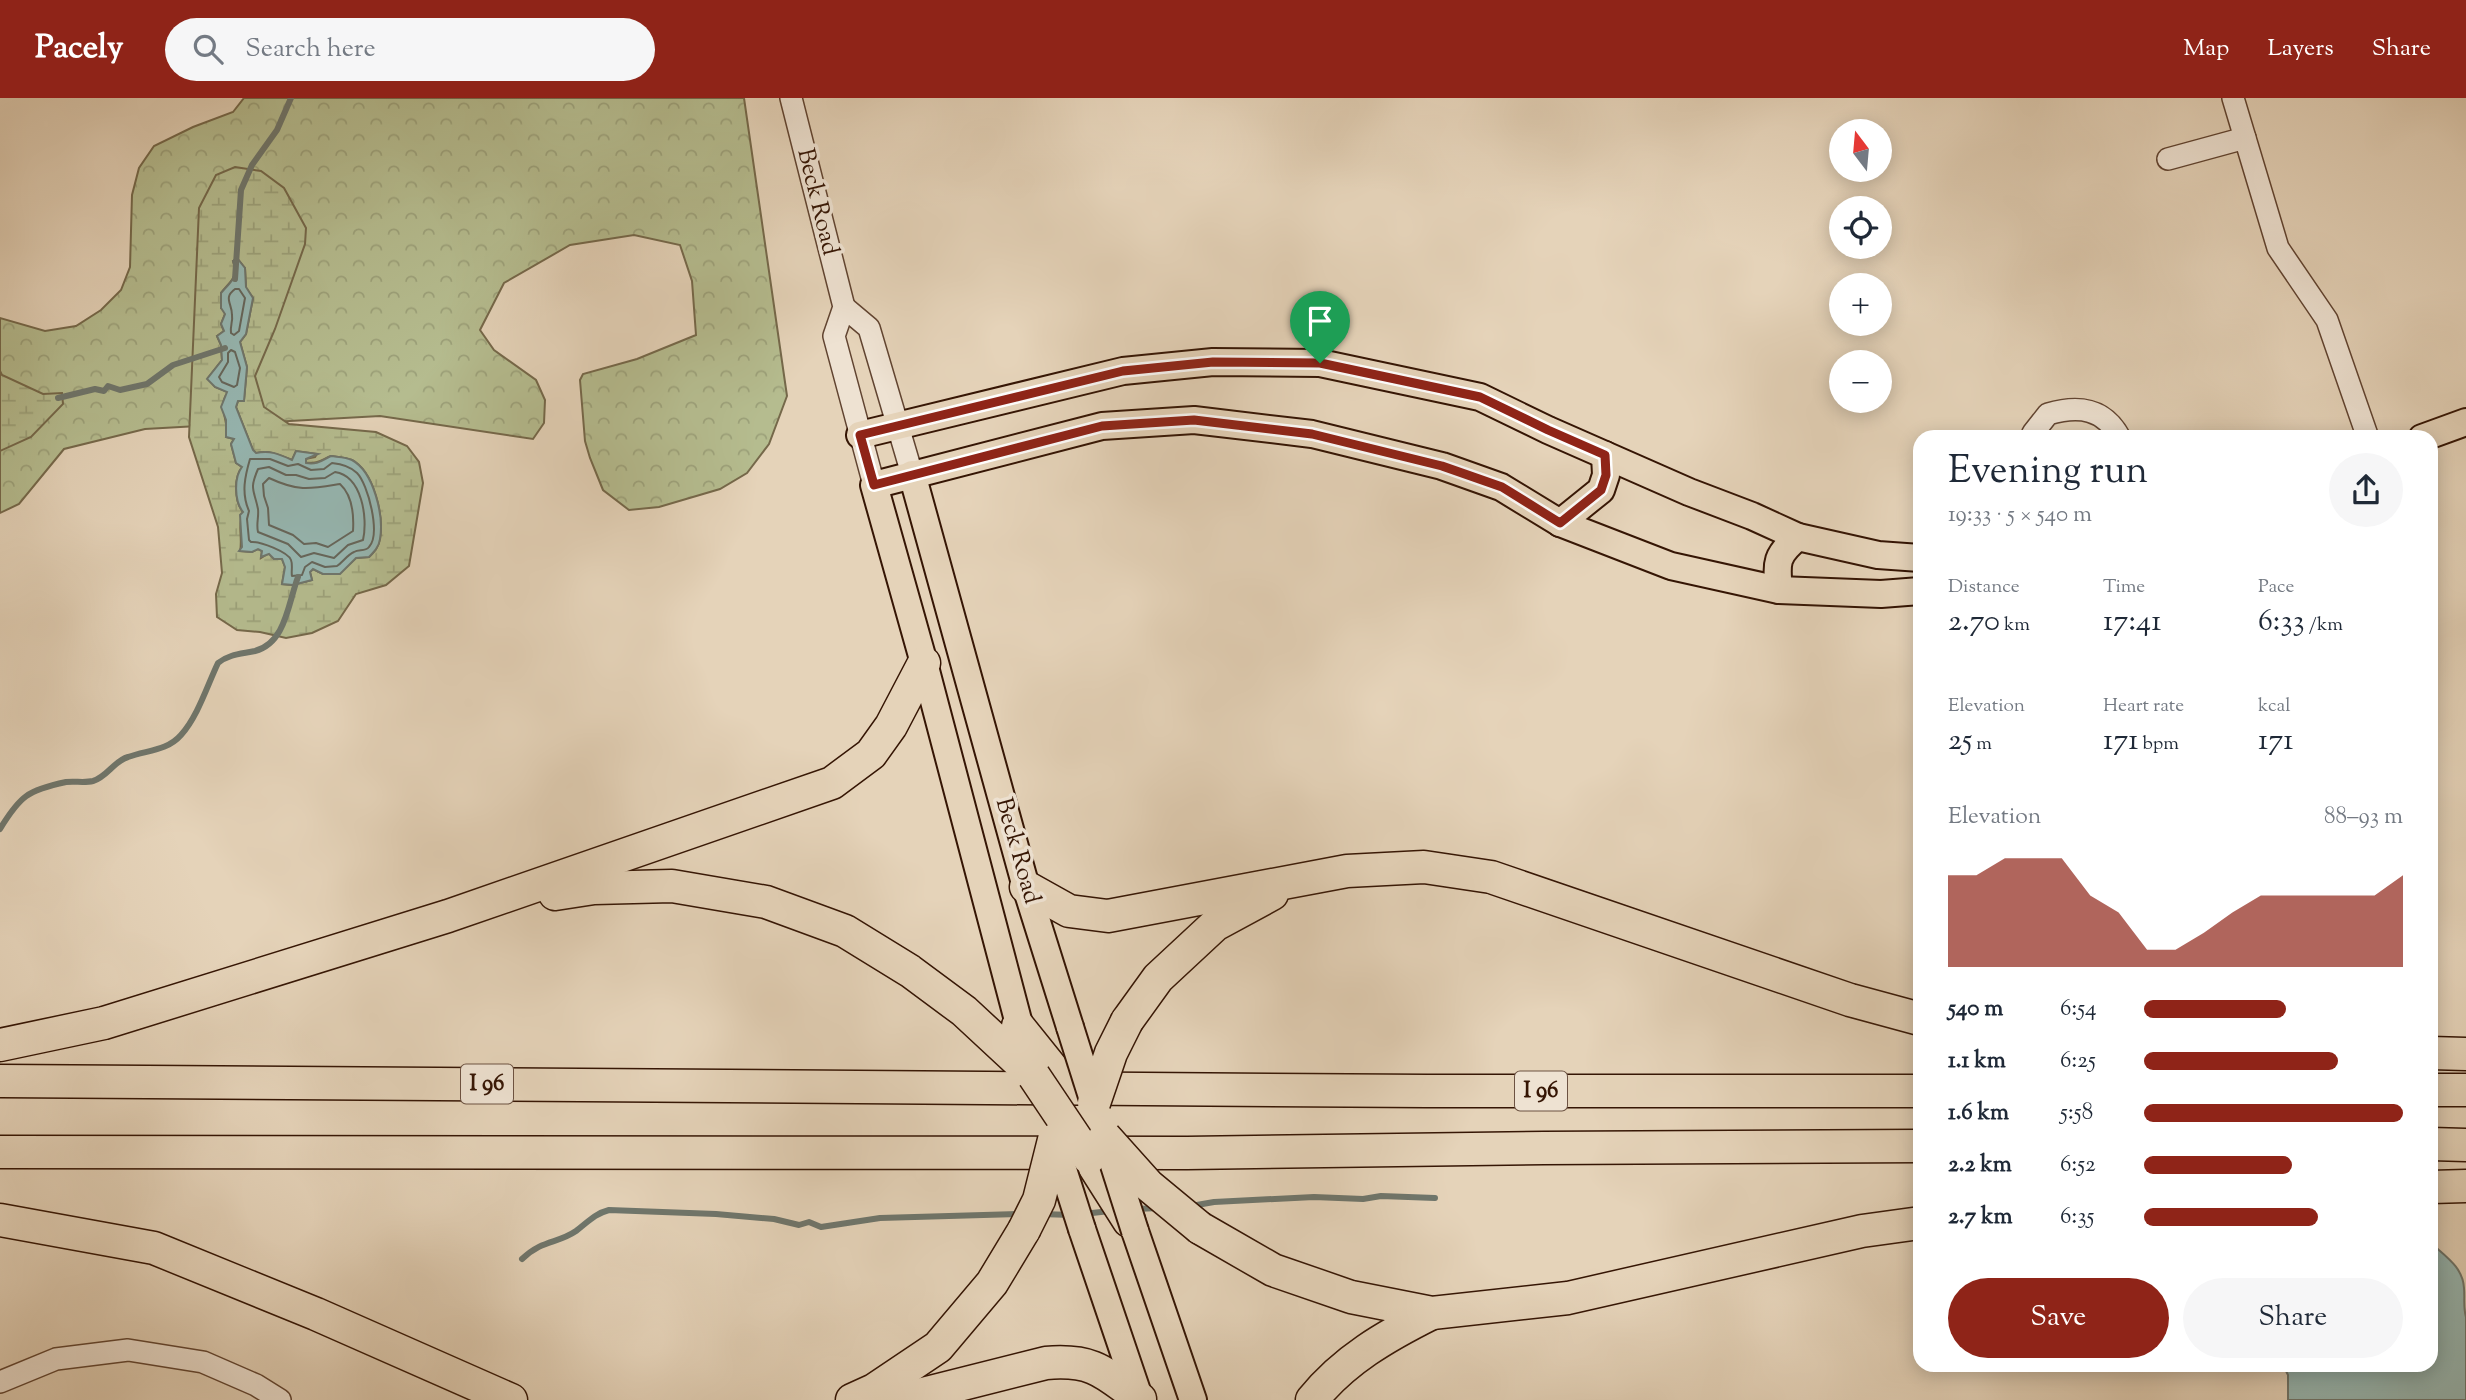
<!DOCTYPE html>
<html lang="en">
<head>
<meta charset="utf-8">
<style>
  body { margin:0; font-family:"Sorts Mill Goudy",serif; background:#f6f6f7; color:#1f2937; height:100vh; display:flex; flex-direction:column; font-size:26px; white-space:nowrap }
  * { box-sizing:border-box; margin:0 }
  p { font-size:23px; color:#747a83 }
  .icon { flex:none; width:38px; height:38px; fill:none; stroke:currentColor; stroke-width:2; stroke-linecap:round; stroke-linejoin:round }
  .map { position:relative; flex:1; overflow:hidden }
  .side { position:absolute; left:1913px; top:332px; width:525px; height:942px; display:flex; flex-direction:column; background:#fff; border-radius:21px; box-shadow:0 4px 18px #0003 }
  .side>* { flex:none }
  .needle { width:46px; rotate:344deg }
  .tools { position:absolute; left:1829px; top:21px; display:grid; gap:14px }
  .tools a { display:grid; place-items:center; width:63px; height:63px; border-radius:50%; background:#fff; box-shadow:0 4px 18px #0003; font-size:35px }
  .pin { position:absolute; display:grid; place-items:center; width:60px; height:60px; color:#fff; margin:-72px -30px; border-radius:50% 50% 50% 0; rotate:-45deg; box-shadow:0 0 7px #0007 }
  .pin .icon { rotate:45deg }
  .round { display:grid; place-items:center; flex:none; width:74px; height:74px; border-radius:37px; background:#f6f6f7 }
  .head { display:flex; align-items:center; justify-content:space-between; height:119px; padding:0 35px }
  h1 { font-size:38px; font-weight:600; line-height:52px }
  .stats { display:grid; grid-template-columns:repeat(3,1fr); gap:10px; height:119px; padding:7px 35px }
  .stats div { display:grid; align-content:center }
  .stats b { font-size:30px; font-weight:600 }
  .stats small { font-size:19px; font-weight:400 }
  .stats p { font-size:19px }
  .chart { height:196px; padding:14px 35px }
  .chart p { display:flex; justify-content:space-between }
  .chart svg { width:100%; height:126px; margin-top:7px; fill:#8f2418; opacity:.7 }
  .primary-button { display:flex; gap:14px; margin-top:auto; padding:14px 35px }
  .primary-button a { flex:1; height:80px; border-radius:42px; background:#8f2418; color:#fff; font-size:28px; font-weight:600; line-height:80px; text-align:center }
  .primary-button a+a { background:#f6f6f7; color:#1f2937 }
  ul { padding:0 35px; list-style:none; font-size:23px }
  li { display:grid; grid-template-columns:112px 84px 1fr; align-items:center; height:52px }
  li i { height:18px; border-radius:9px; background:#8f2418 }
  header { display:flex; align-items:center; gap:42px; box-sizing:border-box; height:98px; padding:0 35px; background:#8f2418; color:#fff }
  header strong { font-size:33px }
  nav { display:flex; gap:38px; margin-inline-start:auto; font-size:24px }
  .search { width:490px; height:63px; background:#f6f6f7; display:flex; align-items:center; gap:18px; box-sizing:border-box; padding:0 24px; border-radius:38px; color:#747a83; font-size:26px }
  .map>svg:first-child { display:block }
  .forest { fill:url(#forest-crowns); stroke:#75684a; stroke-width:2 }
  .wetland { fill:url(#wetland-marsh); stroke:#75684a; stroke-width:2; fill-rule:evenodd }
  .water { fill:#96b7b2; stroke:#6f766c; stroke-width:2 }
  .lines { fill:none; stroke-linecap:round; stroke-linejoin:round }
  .shore { stroke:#66665b; stroke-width:2 }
  .stream { stroke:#6f766c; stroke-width:6 }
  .minor-casing { stroke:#614431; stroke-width:24 }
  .major-casing { stroke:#351504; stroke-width:30 }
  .highway-casing { stroke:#351504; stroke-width:35 }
  .minor { stroke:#eee2d2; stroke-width:21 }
  .major { stroke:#e5d3b9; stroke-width:26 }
  .highway { stroke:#e5d3b9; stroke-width:32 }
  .major-bridge-casing { stroke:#351504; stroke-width:30; stroke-linecap:butt }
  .highway-bridge-casing { stroke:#351504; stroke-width:35; stroke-linecap:butt }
  .major-bridge { stroke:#e5d3b9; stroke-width:26 }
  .highway-bridge { stroke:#e5d3b9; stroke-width:32 }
  .route-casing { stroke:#fff; stroke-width:14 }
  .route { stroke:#8f2418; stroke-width:9 }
  .labels { text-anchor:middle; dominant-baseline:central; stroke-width:7; stroke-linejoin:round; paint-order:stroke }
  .shield { fill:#eee2d2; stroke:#6c5242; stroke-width:2 }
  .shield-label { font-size:23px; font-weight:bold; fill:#351504 }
  .street-label { font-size:24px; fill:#351504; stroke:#eee2d2 }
</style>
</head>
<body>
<header>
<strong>Pacely</strong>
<div class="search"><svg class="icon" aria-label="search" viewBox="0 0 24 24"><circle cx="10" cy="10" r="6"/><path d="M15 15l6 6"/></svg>Search here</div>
<nav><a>Map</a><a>Layers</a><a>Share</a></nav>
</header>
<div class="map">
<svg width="2466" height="1302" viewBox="0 0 2466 1302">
  <defs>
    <pattern id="forest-crowns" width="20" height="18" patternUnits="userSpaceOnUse" patternTransform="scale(1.75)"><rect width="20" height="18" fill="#b5bc8f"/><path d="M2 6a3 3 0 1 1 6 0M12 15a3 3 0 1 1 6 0" fill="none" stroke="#9ca17a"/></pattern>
    <pattern id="wetland-marsh" width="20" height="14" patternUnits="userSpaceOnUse" patternTransform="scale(1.75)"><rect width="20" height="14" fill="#b5bc8f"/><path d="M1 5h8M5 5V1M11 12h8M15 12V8" fill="none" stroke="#9ca17a"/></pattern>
  </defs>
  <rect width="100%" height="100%" fill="#e5d3b9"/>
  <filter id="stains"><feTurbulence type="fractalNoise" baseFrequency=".00286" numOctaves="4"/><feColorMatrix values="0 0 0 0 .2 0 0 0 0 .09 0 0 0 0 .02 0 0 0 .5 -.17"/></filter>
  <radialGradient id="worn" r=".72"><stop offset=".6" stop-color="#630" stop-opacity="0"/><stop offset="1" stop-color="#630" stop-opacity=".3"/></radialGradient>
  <polygon class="forest" points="244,0 744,0 787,298 769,346 747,375 720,391 659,409 629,412 603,392 590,360 585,343 580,282 583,276 637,261 696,237 692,183 680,147 634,137 570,147 504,185 480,232 494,252 536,282 545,302 544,325 533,341 380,318 145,331 64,351 19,406 0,415 0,220 45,233 76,228 101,212 121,192 130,169 132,97 139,70 154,48 193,29 233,14"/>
  <g class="wetland">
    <path d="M235,69L261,73L284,90L306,130L305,146L275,231L255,278L264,309L289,326L376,334L407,348L419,364L423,385L409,468L386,487L356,496L338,523L312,535L286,540L260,534L237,532L217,519L216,496L222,475L218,429L189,339L199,110L216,77ZM237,160L245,170L246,190L253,200L246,236L240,244L247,269L244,302L238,303L236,309L253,352L256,355C271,352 279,357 292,362L296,353L317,356L315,359L305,361L306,365C318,366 321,362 331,358C338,359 346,359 352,362C374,374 384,418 380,441C379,449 374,454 369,459L356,460L339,476H323L313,471L310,474L312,482L292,487L282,486L285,469L282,461H274L269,455L261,460L262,453L258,451L252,454L240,453C243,441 237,426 243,414C234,403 234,379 242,369L236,365L231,346L234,341L226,339C230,321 216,310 228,294L215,289L208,280L222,262L221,247L217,238L224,233L221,226L225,216L224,210H221V195C230,183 239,180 233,163Z"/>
    <polygon points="0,273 2,277 43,296 62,295 63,306 31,339 0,353"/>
  </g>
  <g class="water">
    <path d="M237,160L245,170L246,189L253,200L246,236L240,244L247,269L244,303H238L236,309L253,352L256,355C270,352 279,356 292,362L296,353L318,356L306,361V365C318,367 322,362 331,358C338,359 346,359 352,362C374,374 384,418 380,441C379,449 374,454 369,459L356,460L340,476H323L313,471L310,474L312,482L293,487L282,486L285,469L282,461H274L269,456L261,459L262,453L258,451L252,454L239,453L242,449L240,417L243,414C234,403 234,379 242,369L236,365L231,346L234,341L226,339V322L221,309L227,294L215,289L207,281L222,262L221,247L217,238L224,233L221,226L225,216L221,210V195C230,184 239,180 233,163Z"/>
    <path d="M2431,1145C2445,1158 2463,1169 2464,1190C2465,1200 2463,1209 2466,1219V1302H2288V1277L2283,1267H2431Z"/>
  </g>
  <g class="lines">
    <g class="shore">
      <path d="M235,191H239L245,200L239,233L234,237L231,235C230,228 233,223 232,217C232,205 223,200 235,191Z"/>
      <polygon points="231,252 235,254 240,270 237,287 234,289 222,284 219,279 228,264 228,255"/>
      <path d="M250,361H270L288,368L298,366L311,372L324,371L332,365C342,366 350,368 357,375C368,386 381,436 369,449C365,454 359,451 354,454C347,457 343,464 337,468L325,469L312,464L305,469L302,477L292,478C291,474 293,467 291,462C288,454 260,443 251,444L249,442L247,421L249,413C241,395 245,378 250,361Z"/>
      <path d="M269,369L286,377H296L309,381L325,380L335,374C362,378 368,420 363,442L348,447L334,460L314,455L301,459L288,446L258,434C256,426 259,419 258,411C254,391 249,392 258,371Z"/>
      <path d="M269,380C299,394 310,391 340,386C352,397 354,417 353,433L328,449L316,445L304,446L293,437L269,427L268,410L264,398L263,386Z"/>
    </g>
    <g class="stream">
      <polyline points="235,181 241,92 252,67 277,32 291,0"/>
      <polyline points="58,300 95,291 104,293 108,288 120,292 147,286 173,267 225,250"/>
      <path d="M0,731C20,698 28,692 66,684C75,683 85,685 93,683C107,679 114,663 128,659C147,652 167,653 181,637C198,618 207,588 218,565C229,556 242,556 255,553C286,545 288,505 298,479"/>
      <polyline points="1191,1108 1214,1104 1314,1099 1363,1101 1381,1098 1435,1100"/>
      <polyline points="1135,1111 1159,1110"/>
      <polyline points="1041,1116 1072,1117"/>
      <polyline points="1083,1116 1110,1113"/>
      <path d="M522,1161C543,1141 557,1146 576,1133C588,1124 594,1116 609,1112L716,1116L774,1121L799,1127L809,1124L821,1129L880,1120L1020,1116"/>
    </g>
    <defs>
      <g id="minor">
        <polyline points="791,0 844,209 834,238 874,387"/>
        <polyline points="2233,0 2278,150 2327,222 2368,340"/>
        <polyline points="2168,61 2245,40"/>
        <polyline points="844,209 869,230 912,376"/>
        <path d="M2034,340L2033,335L2048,316C2079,307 2104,310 2120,340"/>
        <polyline points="0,1284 56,1261 128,1252 203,1264 256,1287 280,1302"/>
      </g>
      <g id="major">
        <polyline points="860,337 1123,273 1213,264 1320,265 1480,299 1548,332 1689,394 1752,418 1798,439 1878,457 1920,460"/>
        <polyline points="2422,340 2466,324"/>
        <polyline points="912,376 1026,789 1070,929"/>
        <polyline points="1560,425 1601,392 1606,377 1605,357"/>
        <path d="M1779,492C1776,464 1776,457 1798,439"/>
        <polyline points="1024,945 924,565 874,387 1102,328 1194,322 1312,336 1442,368 1501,389 1560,425 1671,468 1779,492 1881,496 1920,493"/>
        <polyline points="1082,1131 1140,1302"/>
        <polyline points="1135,1133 1193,1302"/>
      </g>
      <g id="highway">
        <polyline points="1026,789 1069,813 1108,818 1347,773 1424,769 1491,779 1850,902 1920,921"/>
        <polyline points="555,796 594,790 672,788 766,804 845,833 910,873 964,913 1034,978"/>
        <polyline points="1127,923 1158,880 1215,827 1272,796"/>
        <polyline points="1018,928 1059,979"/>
        <polyline points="0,947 104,925 448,818 832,685 871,656 891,628 924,565"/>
        <polyline points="2431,955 2466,956"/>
        <polyline points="0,983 1427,993 1920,993"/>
        <polyline points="2431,992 2466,992"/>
        <polyline points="2431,1046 2466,1047"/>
        <polyline points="0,1054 1187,1055 1544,1050 1920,1048"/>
        <polyline points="1089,1060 1129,1123"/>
        <polyline points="2431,1089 2466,1088"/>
        <polyline points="0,1122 154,1150 316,1216 511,1302"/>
        <polyline points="1200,1130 1273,1172 1351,1199 1432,1215 1568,1200 1862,1133 1920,1125"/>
        <polyline points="852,1302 874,1292 938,1249 992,1185 1024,1132"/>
        <path d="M899,1302L1046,1265C1093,1261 1104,1274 1140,1301"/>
        <path d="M1312,1302C1344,1262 1386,1238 1432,1215"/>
      </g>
    </defs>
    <use href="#minor" class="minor-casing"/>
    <use href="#major" class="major-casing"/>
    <use href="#highway" class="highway-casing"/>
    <use href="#minor" class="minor"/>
    <use href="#major" class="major"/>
    <use href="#highway" class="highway"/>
    <defs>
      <g id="major-bridge">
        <polyline points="1070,929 1094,1005"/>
        <polyline points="1053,1040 1082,1131"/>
        <polyline points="1106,1042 1135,1133"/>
      </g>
      <g id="highway-bridge">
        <polyline points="1034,978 1089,1060"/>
        <polyline points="1094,1005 1111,955 1127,923"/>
        <polyline points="1105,1039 1148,1087 1200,1130"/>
        <polyline points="1024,1132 1039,1102 1054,1042"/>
      </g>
    </defs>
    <use href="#major-bridge" class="major-bridge-casing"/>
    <use href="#highway-bridge" class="highway-bridge-casing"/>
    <use href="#major-bridge" class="major-bridge"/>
    <use href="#highway-bridge" class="highway-bridge"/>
  </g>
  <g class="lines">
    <defs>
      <polygon id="route" points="1213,264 1320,265 1480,299 1548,332 1605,357 1606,377 1601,392 1560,425 1502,389 1442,368 1312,336 1194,322 1102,328 874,387 860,337 1123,273"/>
    </defs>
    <use href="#route" class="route-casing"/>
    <use href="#route" class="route"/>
  </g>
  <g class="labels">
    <g class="shield">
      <rect x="461" y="966.5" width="52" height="39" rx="5"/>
      <rect x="1515" y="973.5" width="52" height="39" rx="5"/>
    </g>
    <g class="shield-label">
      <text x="487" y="986">I 96</text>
      <text x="1541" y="993">I 96</text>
    </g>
    <g class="street-label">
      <text transform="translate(817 104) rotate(76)">Beck Road</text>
      <text transform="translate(1017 753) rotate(74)">Beck Road</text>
    </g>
  </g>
  <rect width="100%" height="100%" filter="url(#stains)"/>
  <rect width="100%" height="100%" fill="url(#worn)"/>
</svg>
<div class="tools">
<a><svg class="needle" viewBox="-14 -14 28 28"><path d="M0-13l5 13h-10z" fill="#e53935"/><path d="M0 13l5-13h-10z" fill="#747a83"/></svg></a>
<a><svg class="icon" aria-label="locate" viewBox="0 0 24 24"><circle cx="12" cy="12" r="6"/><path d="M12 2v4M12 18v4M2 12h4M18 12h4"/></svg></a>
<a>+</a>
<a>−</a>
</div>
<div class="pin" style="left:1320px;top:265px;background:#1e9e55"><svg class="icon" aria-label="arrive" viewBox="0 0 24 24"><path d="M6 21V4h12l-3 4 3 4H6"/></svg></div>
<section class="side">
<div class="head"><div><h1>Evening run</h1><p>19:33 · 5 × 540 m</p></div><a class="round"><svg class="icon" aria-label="share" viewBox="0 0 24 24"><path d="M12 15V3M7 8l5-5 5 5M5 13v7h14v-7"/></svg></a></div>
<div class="stats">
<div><p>Distance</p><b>2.70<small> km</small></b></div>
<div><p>Time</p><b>17:41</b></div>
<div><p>Pace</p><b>6:33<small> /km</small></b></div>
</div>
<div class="stats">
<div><p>Elevation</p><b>25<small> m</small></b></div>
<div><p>Heart rate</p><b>171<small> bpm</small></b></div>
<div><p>kcal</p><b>171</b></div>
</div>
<div class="chart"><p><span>Elevation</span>88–93 m</p>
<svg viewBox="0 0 160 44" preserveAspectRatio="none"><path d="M0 44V12L10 12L20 6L30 6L40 6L50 19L60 25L70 38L80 38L90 32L100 25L110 19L120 19L130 19L140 19L150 19L160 12V44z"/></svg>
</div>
<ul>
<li><b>540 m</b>6:54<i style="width:55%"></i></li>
<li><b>1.1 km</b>6:25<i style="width:75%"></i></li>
<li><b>1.6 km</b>5:58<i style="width:100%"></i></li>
<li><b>2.2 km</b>6:52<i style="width:57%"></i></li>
<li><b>2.7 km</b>6:35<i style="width:67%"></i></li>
</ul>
<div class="primary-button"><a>Save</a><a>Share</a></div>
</section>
</div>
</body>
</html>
